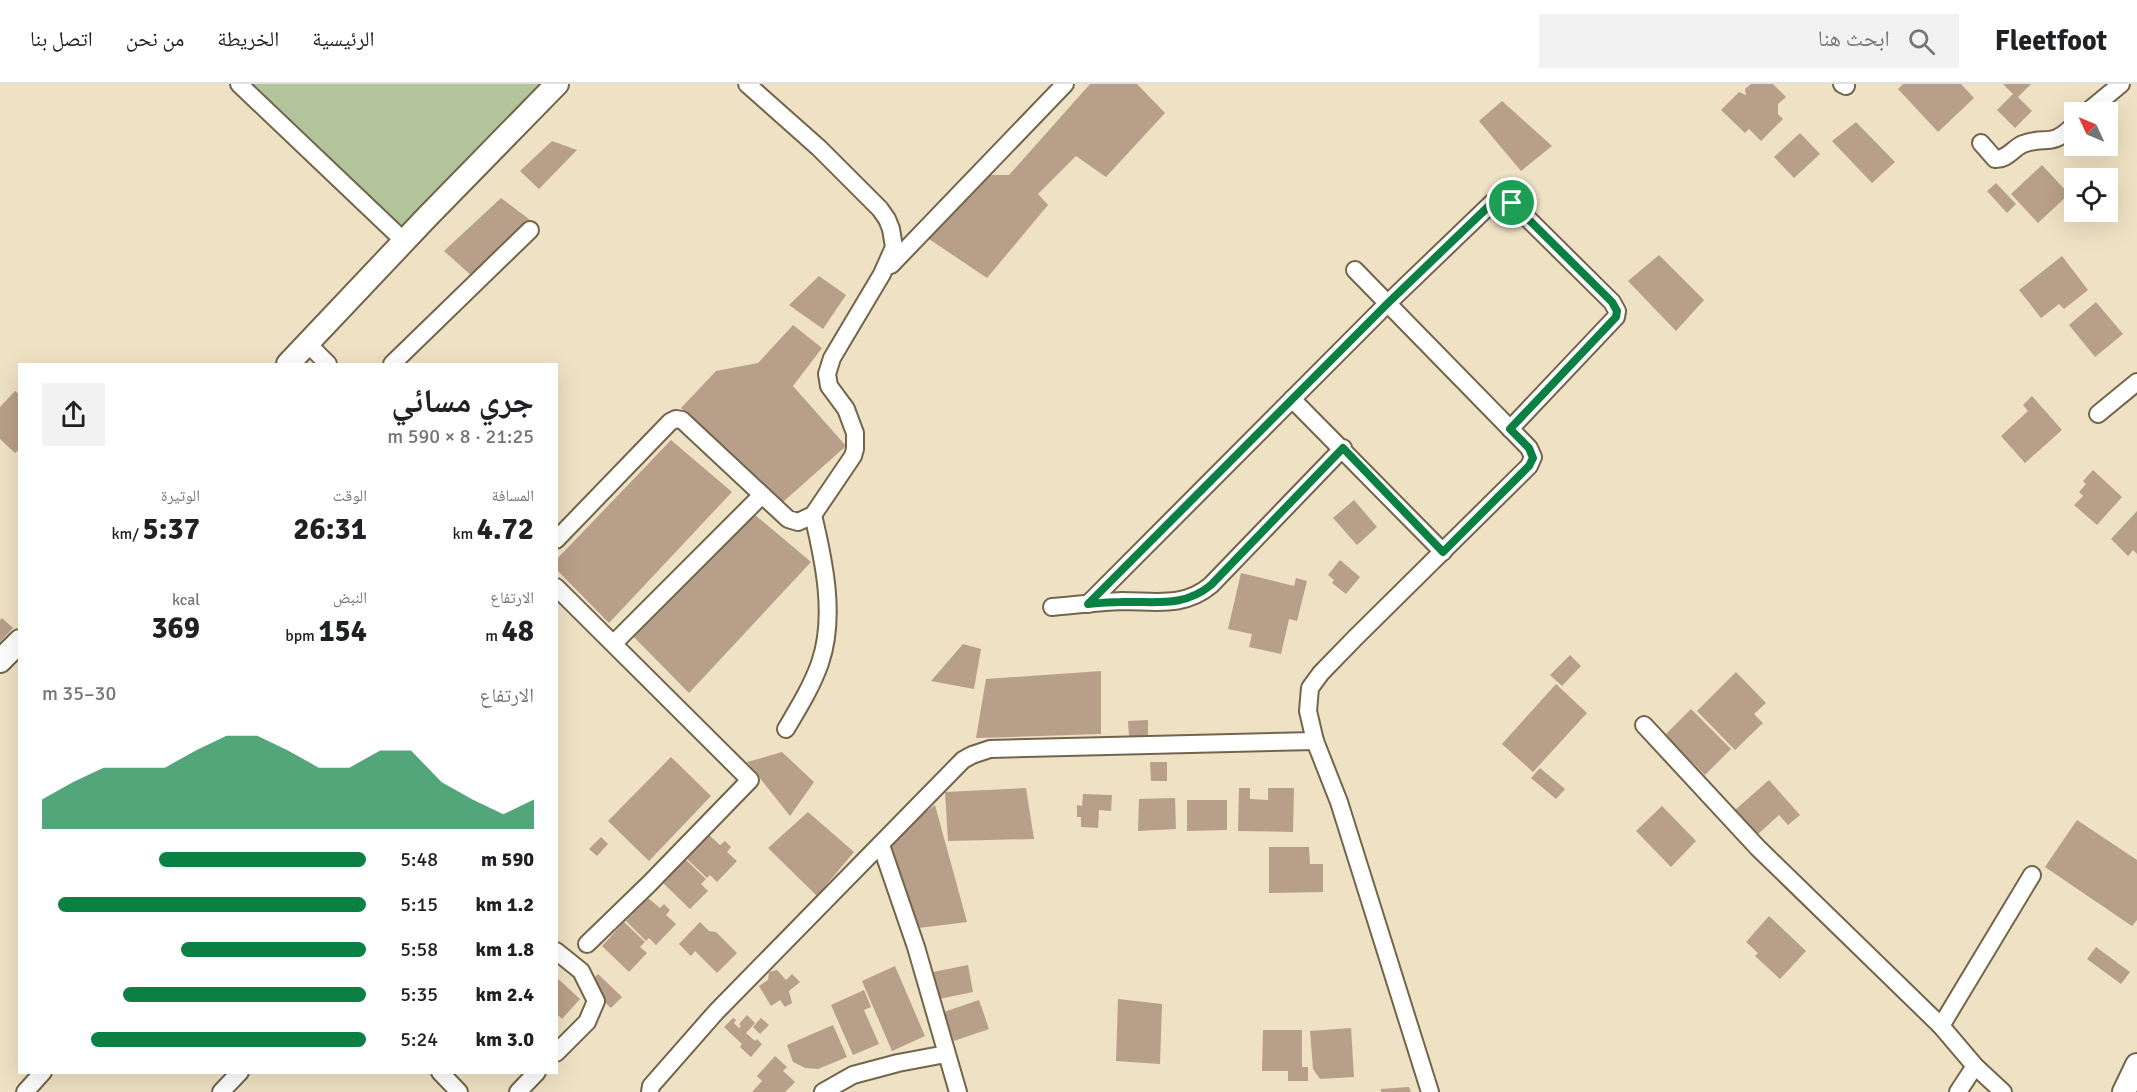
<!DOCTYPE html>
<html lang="ar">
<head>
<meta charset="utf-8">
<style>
  body { margin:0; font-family:Signika,"Noto Naskh Arabic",sans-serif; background:#f2f2f2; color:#202124; direction:rtl; height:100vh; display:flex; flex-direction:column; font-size:22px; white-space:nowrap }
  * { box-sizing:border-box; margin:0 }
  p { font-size:20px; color:#757577 }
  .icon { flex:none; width:33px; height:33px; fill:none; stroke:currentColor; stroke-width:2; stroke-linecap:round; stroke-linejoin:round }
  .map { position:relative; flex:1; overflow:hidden; direction:ltr }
  .panel { position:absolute; left:18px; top:279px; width:540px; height:711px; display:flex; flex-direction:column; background:#fff; border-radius:0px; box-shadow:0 6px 24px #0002; direction:rtl }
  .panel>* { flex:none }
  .needle { width:39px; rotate:314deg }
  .controls { position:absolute; left:2064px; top:18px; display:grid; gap:12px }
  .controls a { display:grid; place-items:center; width:54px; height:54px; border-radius:0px; background:#fff; box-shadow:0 6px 24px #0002; font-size:30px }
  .pin { position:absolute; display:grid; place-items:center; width:51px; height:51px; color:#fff; margin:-26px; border:3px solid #fff; border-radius:50%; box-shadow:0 2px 6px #0007 }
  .round { display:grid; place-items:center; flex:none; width:63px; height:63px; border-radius:0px; background:#f2f2f2 }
  .head { display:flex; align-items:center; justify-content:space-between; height:102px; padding:0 24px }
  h1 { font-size:33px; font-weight:700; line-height:45px }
  .figures { display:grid; grid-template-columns:repeat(3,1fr); gap:9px; height:102px; padding:6px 24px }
  .figures div { display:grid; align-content:center }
  .figures b { font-size:30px; font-weight:700 }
  .figures small { font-size:16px; font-weight:400 }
  .figures p { font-size:16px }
  .chart { height:168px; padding:12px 24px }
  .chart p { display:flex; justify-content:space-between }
  .chart svg { width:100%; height:108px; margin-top:6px; fill:#0b8043; opacity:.7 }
  ul { padding:0 24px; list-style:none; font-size:20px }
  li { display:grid; grid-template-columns:96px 72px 1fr; align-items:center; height:45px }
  li i { height:15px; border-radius:8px; background:#0b8043 }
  header { display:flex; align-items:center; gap:36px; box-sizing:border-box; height:84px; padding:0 30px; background:#fff; border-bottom:2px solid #e0e0e0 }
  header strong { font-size:28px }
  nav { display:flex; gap:33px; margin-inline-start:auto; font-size:21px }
  .search { width:420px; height:54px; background:#f2f2f2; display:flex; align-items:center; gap:15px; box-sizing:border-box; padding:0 21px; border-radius:0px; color:#757577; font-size:22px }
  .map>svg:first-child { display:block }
  .green { fill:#b2c499 }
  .building { fill:#b89f89 }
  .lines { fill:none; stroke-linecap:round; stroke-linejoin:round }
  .minor-casing { stroke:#72654b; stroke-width:20 }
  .major-casing { stroke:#72654b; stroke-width:26 }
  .minor { stroke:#fff; stroke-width:16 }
  .major { stroke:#fff; stroke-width:22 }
  .route-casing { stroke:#fff; stroke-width:12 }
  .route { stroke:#0b8043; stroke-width:8 }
</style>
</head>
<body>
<header>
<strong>Fleetfoot</strong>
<div class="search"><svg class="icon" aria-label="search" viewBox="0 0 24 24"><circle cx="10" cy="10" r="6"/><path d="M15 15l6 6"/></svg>ابحث هنا</div>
<nav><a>الرئيسية</a><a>الخريطة</a><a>من نحن</a><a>اتصل بنا</a></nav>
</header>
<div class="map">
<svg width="2137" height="1008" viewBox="0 0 2137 1008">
  <rect width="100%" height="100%" fill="#efe1c3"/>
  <polygon class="green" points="239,0 542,0 404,157"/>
  <g class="building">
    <polygon points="1090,0 1137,0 1165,29 1106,93 1076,72 1038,110 1048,121 987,194 926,153 982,91 1009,91"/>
    <polygon points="1751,0 1773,0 1786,13 1778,20 1778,30 1783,35 1761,57 1749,45 1745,49 1721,26 1739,8 1746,11 1745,5"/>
    <polygon points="1903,0 1961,0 1974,14 1938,48 1898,5"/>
    <polygon points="2003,0 2031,0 2018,13 2032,27 2015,44 1997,26 2013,10"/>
    <polygon points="1502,17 1552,62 1521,87 1479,37"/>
    <polygon points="1856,38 1895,78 1872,99 1832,57"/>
    <polygon points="1800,49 1820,70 1794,94 1774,73"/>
    <polygon points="552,57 577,66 539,105 520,87"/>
    <polygon points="2042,81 2069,110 2038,139 2011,110"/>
    <polygon points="1996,99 2016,120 2007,129 1987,107"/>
    <polygon points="501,114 530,136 473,193 444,167"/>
    <polygon points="1659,171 1704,216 1676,247 1628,197"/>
    <polygon points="2062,172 2088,206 2064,225 2059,220 2041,234 2019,206"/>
    <polygon points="819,192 846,211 823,245 789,221"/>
    <polygon points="2096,218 2123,250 2095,273 2069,241"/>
    <polygon points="793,241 822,264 793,302 846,362 783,418 681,324 716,287 758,279"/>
    <polygon points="15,307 20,311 20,365 15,369 0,355 0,323"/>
    <polygon points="2032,312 2062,346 2025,379 2001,352 2028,327 2023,321"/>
    <polygon points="671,356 732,408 609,539 556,485 556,476"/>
    <polygon points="2093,386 2122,413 2097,441 2074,421 2083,412 2079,408 2086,400 2083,397"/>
    <polygon points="1354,416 1377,443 1357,461 1333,434"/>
    <polygon points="748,425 811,478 689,609 627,546"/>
    <polygon points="2137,427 2137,470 2133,466 2128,472 2111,455"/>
    <polygon points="1340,476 1360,493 1346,510 1332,499 1334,496 1328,491"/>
    <polygon points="1241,489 1294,502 1296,494 1307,497 1297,537 1289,535 1281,570 1249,563 1252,550 1228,545"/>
    <polygon points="2,534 13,544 0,558 0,536"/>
    <polygon points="963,560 981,565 974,605 931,597"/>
    <polygon points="1570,571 1581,582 1562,602 1550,591"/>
    <polygon points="1101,587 1101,650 976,654 986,595"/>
    <polygon points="1736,588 1766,619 1754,630 1763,639 1735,666 1697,627"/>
    <polygon points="1556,600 1587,629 1533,688 1502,660"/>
    <polygon points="1691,625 1731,665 1705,691 1665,651"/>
    <polygon points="1148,636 1148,652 1129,652 1128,637"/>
    <polygon points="782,668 814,698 790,732 747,678"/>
    <polygon points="671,673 711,712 649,777 608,737"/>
    <polygon points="1150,678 1167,678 1167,697 1151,697"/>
    <polygon points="1540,684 1565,705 1556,715 1531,694"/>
    <polygon points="1769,696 1800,731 1788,741 1779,731 1757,751 1735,726"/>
    <polygon points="1026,704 1034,755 948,757 945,708"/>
    <polygon points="1239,704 1250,704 1250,715 1268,716 1268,704 1294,704 1293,748 1238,747"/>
    <polygon points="1083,710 1112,711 1111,727 1099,726 1098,744 1081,743 1081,733 1077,733 1077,721 1082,722"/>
    <polygon points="1175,714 1176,745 1138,747 1139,715"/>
    <polygon points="1187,716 1227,716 1227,746 1187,747"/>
    <polygon points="935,721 967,838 919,844 886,755"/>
    <polygon points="1662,722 1696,757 1671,783 1636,747"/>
    <polygon points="808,728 854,768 817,812 768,764"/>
    <polygon points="2077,736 2137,776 2137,836 2132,842 2045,783"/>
    <polygon points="709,751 720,761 725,757 731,763 727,768 737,777 717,798 710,791 707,794 687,775"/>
    <polygon points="601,753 608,760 597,772 589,765"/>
    <polygon points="1269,763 1309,763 1310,780 1323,780 1323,808 1269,809"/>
    <polygon points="685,775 706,795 701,800 708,807 690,825 662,798"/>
    <polygon points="648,814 660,824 664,820 670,826 666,831 676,840 656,861 649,854 646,857 626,837"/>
    <polygon points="1769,832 1806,867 1780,895 1755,872 1758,869 1746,858"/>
    <polygon points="624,838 645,858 640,863 647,869 629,888 602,862"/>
    <polygon points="700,838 709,847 716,848 737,869 717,889 695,867 691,872 679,860"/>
    <polygon points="2096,863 2130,888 2121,900 2087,875"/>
    <polygon points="968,881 973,908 939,915 933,888"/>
    <polygon points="895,882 925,952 892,967 862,897"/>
    <polygon points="777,886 786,896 792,890 800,898 789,907 792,919 785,923 780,916 771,922 759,902 768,896 769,888"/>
    <polygon points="598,890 622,913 611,924 596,910 591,897"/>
    <polygon points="556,893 580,915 562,935 556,929"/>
    <polygon points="864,906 871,923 864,926 879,960 853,971 831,921"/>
    <polygon points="1118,915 1162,920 1160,980 1116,977"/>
    <polygon points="979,916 989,945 954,957 944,928"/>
    <polygon points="747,931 755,939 746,949 755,957 757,955 762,960 751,973 740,963 742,960 724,943 733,934 736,936 734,939 739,944 741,942 739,940"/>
    <polygon points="761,934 769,941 760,950 753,943"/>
    <polygon points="833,941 847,973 818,985 805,984 793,978 787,961"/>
    <polygon points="1351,944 1354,993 1320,995 1313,985 1310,947"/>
    <polygon points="1263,946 1302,946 1302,983 1308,983 1308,997 1288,997 1288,987 1262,987"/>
    <polygon points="775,972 787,983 783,987 795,998 785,1008 752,1008 762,997 757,992"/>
    <polygon points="1409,1003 1411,1008 1381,1008 1381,1005"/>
  </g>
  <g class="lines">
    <defs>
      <g id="minor">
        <polyline points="239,0 404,157"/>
        <polyline points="1842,0 1846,2"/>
        <polyline points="2087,28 2121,0"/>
        <path d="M1981,59L1995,75C2007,76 2013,64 2023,60C2047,51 2050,65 2074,41"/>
        <polyline points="891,181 1065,0"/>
        <polyline points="1355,186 1529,364 1533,373 1529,382 1356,553 1321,589 1310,604 1308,627 1315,657 1339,718 1430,1008"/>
        <polyline points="308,260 328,280"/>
        <polyline points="392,280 530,146"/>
        <polyline points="1292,315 1443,468"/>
        <polyline points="2098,330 2137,298"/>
        <polyline points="556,456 670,338 676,335 682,336 788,435 798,438 813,431 853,372 855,365 855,349 846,325 829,302 827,290 832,274 882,190 894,163 891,145 887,135 880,125 819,64 747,0"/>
        <polyline points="556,503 750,696 649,800 587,860"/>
        <polyline points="1088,520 1388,219 1492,119 1500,114 1512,119 1612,218 1617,227 1616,233 1510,345"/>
        <path d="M1052,523C1075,521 1099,518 1122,517C1155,517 1184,524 1211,501L1343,364"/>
        <polyline points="614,559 762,411"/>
        <polyline points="1644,641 1758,764 1941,942 1975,982 2003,1008"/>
        <path d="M786,645C799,623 812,602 820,579C836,533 824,477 813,431"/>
        <polyline points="881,761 916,863 958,1008"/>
        <polyline points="556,867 581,887 596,917 587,938 556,969"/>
        <polyline points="1941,942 2032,791"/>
        <polyline points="440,988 459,1008"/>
        <polyline points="25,1008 43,988"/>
        <polyline points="221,1008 240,988"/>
        <polyline points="518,1008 537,988"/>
        <polyline points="650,1008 651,1002 716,928 963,676 972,671 990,665 1315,657"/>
        <polyline points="823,1008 853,991 898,979 946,970"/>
        <polyline points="1958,1008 1975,982"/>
      </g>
      <g id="major">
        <polyline points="288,280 427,133 557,0"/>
        <polyline points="0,577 20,557"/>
        <polyline points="2124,1008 2137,981"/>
      </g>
    </defs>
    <use href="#minor" class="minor-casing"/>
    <use href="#major" class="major-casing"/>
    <use href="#minor" class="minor"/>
    <use href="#major" class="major"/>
  </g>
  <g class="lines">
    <defs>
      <path id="route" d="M1500,114L1512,119L1612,218L1617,227L1616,233L1510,345L1529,364L1533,374L1529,382L1443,468L1343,364L1211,501C1183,524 1155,517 1121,518C1110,518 1099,519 1088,520L1388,219L1492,119Z"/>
    </defs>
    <use href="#route" class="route-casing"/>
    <use href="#route" class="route"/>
  </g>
</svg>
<div class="controls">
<a><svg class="needle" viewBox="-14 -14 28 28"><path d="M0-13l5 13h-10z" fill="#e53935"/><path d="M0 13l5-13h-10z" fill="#757577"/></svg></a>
<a><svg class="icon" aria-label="locate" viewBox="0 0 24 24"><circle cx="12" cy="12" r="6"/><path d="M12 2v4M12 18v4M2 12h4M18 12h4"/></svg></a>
</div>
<div class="pin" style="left:1512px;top:119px;background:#1e9e55"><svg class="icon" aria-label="arrive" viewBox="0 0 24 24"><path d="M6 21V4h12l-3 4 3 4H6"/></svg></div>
<section class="panel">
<div class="head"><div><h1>جري مسائي</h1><p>21:25 · 8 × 590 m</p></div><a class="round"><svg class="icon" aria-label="share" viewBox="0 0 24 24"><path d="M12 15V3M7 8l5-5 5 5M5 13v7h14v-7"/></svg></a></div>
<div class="figures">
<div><p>المسافة</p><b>4.72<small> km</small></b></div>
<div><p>الوقت</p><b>26:31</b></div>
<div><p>الوتيرة</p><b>5:37<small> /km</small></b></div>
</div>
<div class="figures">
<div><p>الارتفاع</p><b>48<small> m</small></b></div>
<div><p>النبض</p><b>154<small> bpm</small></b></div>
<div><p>kcal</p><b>369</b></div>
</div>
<div class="chart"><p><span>الارتفاع</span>30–35 m</p>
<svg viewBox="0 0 160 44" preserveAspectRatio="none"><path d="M0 44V32L10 25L20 19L30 19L40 19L50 12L60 6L70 6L80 12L90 19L100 19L110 12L120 12L130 25L140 32L150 38L160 32V44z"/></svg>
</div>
<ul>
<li><b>590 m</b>5:48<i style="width:64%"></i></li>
<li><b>1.2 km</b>5:15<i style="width:95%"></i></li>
<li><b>1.8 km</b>5:58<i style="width:57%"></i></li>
<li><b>2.4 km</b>5:35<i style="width:75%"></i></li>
<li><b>3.0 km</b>5:24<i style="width:85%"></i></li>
</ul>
</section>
</div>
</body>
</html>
